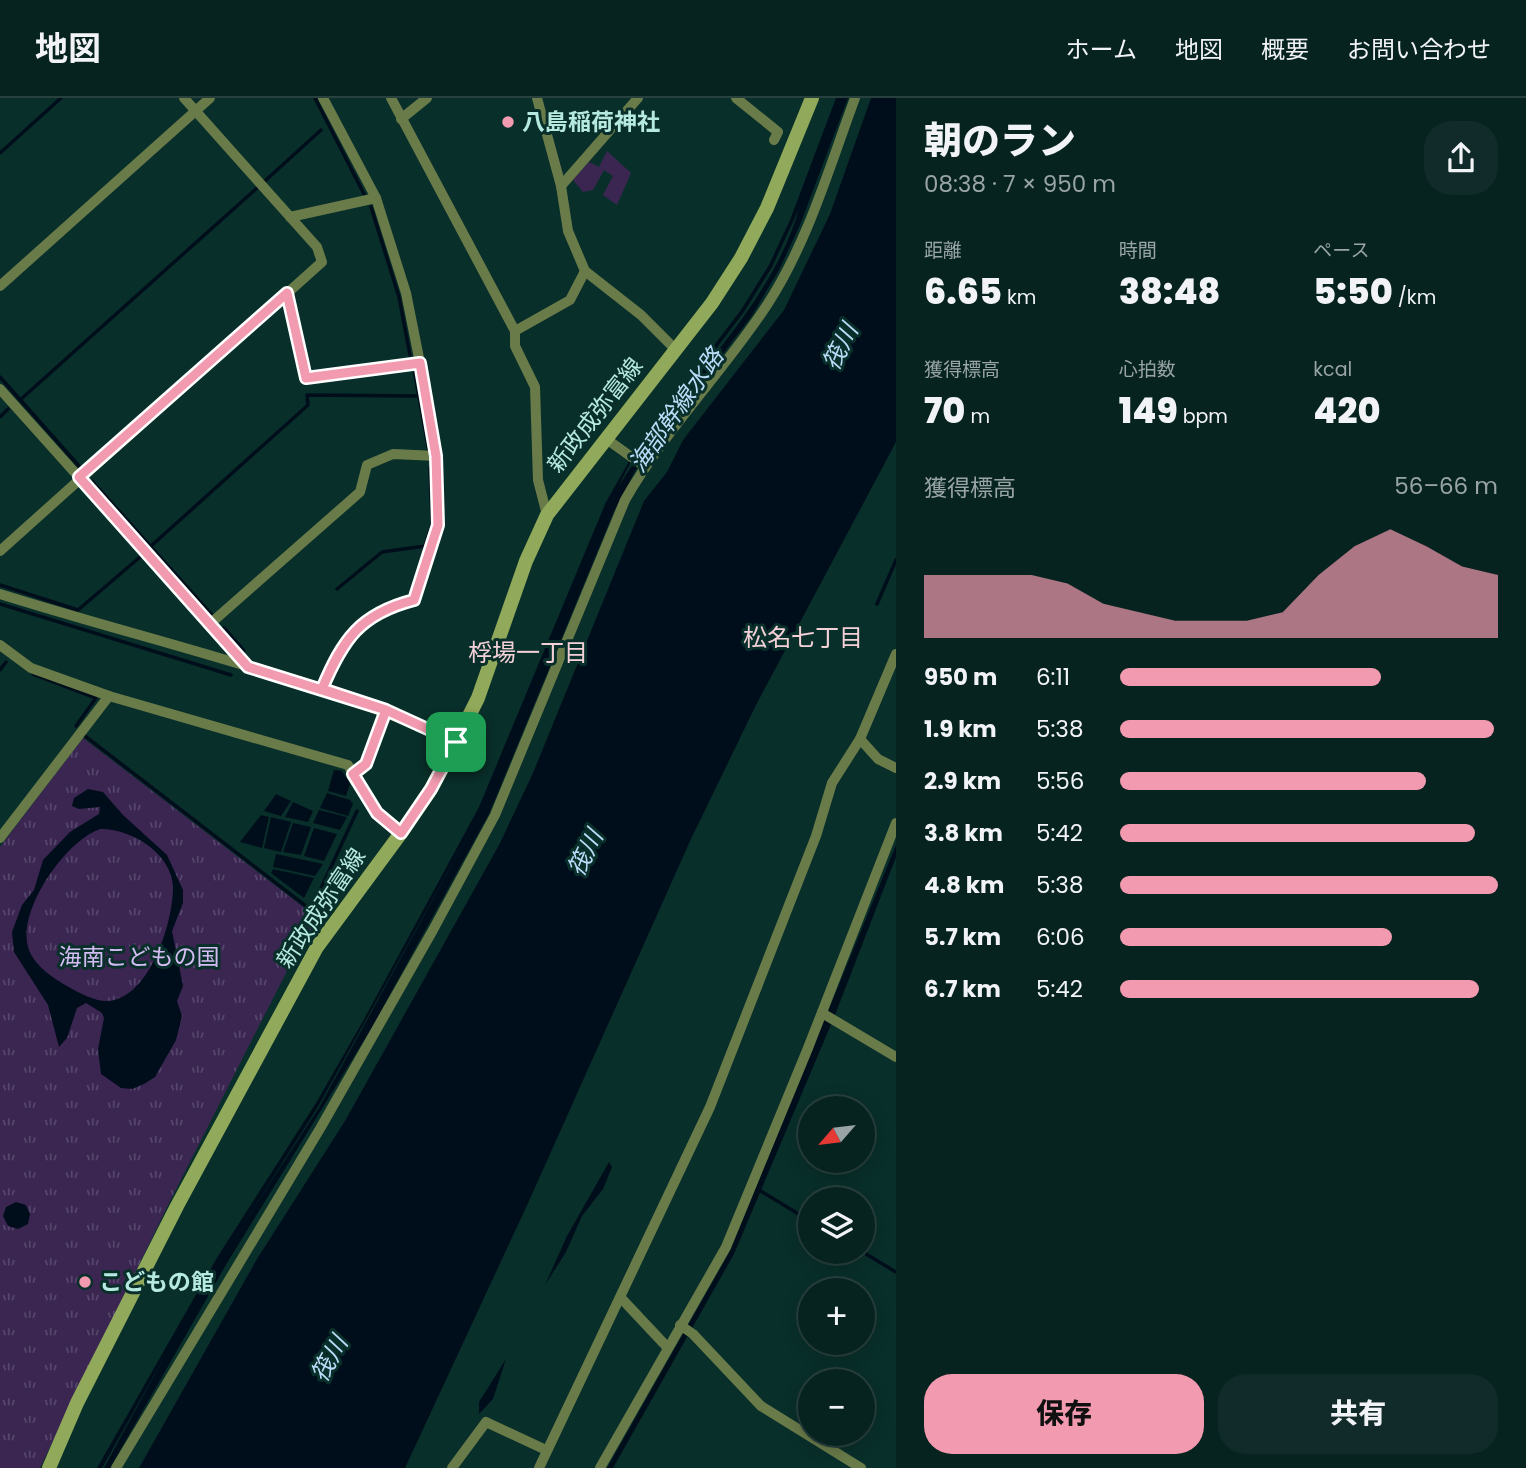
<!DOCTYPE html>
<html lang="ja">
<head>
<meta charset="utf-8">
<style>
  body { margin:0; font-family:Poppins,"Noto Sans JP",sans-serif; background:#102b29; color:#f1f3f6; height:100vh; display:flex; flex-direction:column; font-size:26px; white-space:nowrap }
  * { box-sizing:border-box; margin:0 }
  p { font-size:23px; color:#98a4a5 }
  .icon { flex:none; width:38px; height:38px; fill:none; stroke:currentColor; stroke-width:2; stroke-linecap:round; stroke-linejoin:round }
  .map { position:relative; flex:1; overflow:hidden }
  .drawer { display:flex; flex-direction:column; background:#072320; width:630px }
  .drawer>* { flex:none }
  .needle { width:46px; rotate:242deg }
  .buttons { position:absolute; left:798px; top:998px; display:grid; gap:14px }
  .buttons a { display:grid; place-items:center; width:77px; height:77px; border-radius:50%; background:#072320; box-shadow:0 4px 18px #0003,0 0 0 2px #28403e; font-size:35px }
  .pin { position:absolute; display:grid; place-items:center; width:60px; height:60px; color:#fff; margin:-30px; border-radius:14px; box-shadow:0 4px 10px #0006 }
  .round { display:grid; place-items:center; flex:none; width:74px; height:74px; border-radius:28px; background:#102b29 }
  .head { display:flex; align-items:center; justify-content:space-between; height:119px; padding:0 28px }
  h1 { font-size:38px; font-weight:800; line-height:52px }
  .stats { display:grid; grid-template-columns:repeat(3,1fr); gap:10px; height:119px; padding:7px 28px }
  .stats div { display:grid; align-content:center }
  .stats b { font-size:35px; font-weight:800 }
  .stats small { font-size:19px; font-weight:400 }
  .stats p { font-size:19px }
  .chart { height:196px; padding:14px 28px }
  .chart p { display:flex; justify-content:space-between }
  .chart svg { width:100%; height:126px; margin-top:7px; fill:#f29aaf; opacity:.7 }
  .button { display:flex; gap:14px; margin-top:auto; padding:14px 28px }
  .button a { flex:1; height:80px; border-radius:28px; background:#f29aaf; color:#111; font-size:28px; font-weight:800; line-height:80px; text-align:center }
  .button a+a { background:#102b29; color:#f1f3f6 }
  ul { padding:0 28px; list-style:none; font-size:23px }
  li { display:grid; grid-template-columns:112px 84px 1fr; align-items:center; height:52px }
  li i { height:18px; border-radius:9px; background:#f29aaf }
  header { display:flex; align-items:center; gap:42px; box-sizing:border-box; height:98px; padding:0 35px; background:#072320; border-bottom:2px solid #28403e }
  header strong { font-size:33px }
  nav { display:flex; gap:38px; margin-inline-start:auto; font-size:24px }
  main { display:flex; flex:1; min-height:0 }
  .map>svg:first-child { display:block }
  .green { fill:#3b2652 }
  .park { fill:url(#park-tufts) }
  .water { fill:#000e1c; fill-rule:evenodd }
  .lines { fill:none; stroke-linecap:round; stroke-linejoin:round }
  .stream { stroke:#000e1c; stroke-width:3.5 }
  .minor { stroke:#6a7b4a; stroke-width:10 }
  .secondary { stroke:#90a95a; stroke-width:14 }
  .route-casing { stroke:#fff; stroke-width:14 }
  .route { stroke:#f29aaf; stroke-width:9 }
  .poi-dot { fill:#f29aaf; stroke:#092f2a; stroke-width:2.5 }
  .labels { text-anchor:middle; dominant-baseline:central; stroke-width:6; stroke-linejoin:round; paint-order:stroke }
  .poi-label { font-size:23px; font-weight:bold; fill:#b6e9e0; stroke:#092f2a; text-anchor:start }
  .street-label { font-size:23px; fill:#b6e9e0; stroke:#092f2a }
  .park-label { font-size:23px; fill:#d4bdf3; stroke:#092f2a }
  .water-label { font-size:24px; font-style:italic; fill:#bbdcf8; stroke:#092f2a }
  .neighbourhood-label { font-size:24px; fill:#f4d1d8; stroke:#092f2a }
</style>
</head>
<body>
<header>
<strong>地図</strong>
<nav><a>ホーム</a><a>地図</a><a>概要</a><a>お問い合わせ</a></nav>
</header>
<main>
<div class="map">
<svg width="896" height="1370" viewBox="0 0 896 1370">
  <defs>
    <pattern id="park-tufts" width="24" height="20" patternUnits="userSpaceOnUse" patternTransform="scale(1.75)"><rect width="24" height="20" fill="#3b2652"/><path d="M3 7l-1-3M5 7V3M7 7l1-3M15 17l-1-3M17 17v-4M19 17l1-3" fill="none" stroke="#55466b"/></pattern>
  </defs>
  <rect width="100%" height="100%" fill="#092f2a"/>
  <polygon class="green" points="607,53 631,75 617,107 603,97 613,78 604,72 593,92 583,94 573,82 589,64 599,69"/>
  <polygon class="park" points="83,640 319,821 292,863 170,1103 40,1370 0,1370 0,749"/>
  <g class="water">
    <path d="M836,0H848L800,127L779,172L751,219L640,364L615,411L489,716L371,931L227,1165L110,1370H104L167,1254L102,1370H97L218,1158L316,1005L363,923L479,709L606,404L640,344L741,212L769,167L790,122ZM799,111C776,191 713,257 663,322C646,344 633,367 618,389L634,358L744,214L772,169ZM472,730L320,1008L243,1127L319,1007Z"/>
    <polygon points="871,0 896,0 896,344 756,607 691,741 529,1103 405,1370 139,1370 257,1161 345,1023 499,747 533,675 644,403 667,374 683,342 784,212 830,116"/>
    <polygon points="334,672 342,673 350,686 346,698 328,693"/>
    <path d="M88,691L103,694L123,717L167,757L183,792V805L172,833L183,888L177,903L182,918L176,942L155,979L144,986L132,991L121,990L101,976L98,951L104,920L102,915L86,905L77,910L67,940L59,949L48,907L14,854L12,834L22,807L34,792L43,762L70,734L99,716L100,709L79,711L72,708L74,700ZM100,731C130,730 172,755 173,789C173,827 148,902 107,903C94,903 79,895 67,888C53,880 35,868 29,852C15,815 65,743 100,731Z"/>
    <polygon points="327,695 350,702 353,706 348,718 320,710"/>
    <polygon points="276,696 291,703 281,718 264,713"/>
    <polygon points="293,704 313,713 308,724 285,719"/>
    <polygon points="319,712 347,719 340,732 313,725"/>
    <polygon points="261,717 269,719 262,750 240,744"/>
    <polygon points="271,719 291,724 281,754 264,750"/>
    <polygon points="293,725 311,729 301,757 283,754"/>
    <polygon points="314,730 337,736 324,763 304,758"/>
    <polygon points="896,747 896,759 835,917 734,1156 613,1370 607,1370 730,1153"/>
    <polygon points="276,756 323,766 315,778 273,769"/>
    <polygon points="273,771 314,780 304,800 271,775"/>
    <polygon points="609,1064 612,1069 603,1091 582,1118 566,1154 545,1187 567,1138"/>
    <polygon points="16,1104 26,1107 30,1116 28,1126 18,1131 8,1128 3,1118 6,1109"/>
    <polygon points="506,1261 493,1301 479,1316 479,1304"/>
  </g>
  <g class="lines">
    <g class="stream">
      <polyline points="315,0 364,96"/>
      <polyline points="0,55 61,0"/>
      <polyline points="266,82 321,32"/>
      <polyline points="371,109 399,199 410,257"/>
      <polyline points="414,271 429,354"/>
      <polyline points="0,279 79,368"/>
      <polyline points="20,302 257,90"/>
      <polyline points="0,319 8,311"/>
      <polyline points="92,383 211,516"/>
      <polyline points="151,448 308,307 307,297 419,298"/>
      <polyline points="0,487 78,512 140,459"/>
      <polyline points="337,491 382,454 425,448 432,426 430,370"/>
      <polyline points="0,506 231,577"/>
      <polyline points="877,506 896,462"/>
      <polyline points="224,530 244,553"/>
      <polyline points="0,572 6,564"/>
      <polyline points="33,576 96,600 76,628"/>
      <polyline points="85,638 311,812 357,713"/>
      <polyline points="759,1092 810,1123"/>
      <polyline points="861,1153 896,1174"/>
    </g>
    <g class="minor">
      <polyline points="391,0 515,233 515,248 535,289 538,382 547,417"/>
      <polyline points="537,0 561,88 568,133 585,173 641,217 676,252"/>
      <polyline points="736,0 778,34 774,42"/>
      <polyline points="401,21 427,0"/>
      <polyline points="561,88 638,0"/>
      <polyline points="290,119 376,100"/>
      <polyline points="0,188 210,0"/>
      <polyline points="287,195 306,280 420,265"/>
      <polyline points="515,233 570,202 585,173"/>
      <polyline points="0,291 248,568"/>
      <polyline points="605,340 644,368"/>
      <polyline points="0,453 322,164 317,149 184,0"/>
      <path d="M0,496C153,544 310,578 456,644"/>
      <polyline points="211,525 360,394 367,367 393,356 437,358"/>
      <polyline points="0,547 31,570 109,598 348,667 377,715 401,735"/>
      <path d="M322,591C343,541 360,516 414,502L438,427L437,358L420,265L406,195L376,100L323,0"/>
      <polyline points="860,641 878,661 896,670"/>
      <polyline points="353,676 366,666 386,612"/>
      <polyline points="0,740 109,598"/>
      <polyline points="822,915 896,959"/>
      <polyline points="621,1200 667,1249"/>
      <polyline points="680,1227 693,1236 761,1308 861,1370"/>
      <path d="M116,1370L321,1029L433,832L495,717L625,402C665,332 723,274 767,207C808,144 829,70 855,0"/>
      <polyline points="452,1370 486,1324 546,1352"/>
      <polyline points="539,1370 710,1009 816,738 832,685 860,641 896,556"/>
      <polyline points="600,1370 726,1149 808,950 896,725"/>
    </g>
    <polyline class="secondary" points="49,1370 77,1305 177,1108 317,849 401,735 431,691 456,644 478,600 526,463 547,417 712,205 741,160 767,110 812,0"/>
  </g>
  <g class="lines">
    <defs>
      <path id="route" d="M456,644L386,612L322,591C343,541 360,516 414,502L438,427L436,358L420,265L306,280L287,195L79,379L248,569L386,612L366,666L353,676L377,715L401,735L431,691L456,644"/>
    </defs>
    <use href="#route" class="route-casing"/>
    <use href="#route" class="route"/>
  </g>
  <g class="poi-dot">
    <circle cx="508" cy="24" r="7"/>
    <circle cx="85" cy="1184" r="7"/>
  </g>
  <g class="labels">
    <g class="poi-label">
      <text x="522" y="24">八島稲荷神社</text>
      <text x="99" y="1184">こどもの館</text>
    </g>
    <g class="street-label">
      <text transform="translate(595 317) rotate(-52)">新政成弥富線</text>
      <text transform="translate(321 810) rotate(-56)">新政成弥富線</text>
    </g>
    <g class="park-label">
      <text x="139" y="859">海南こどもの国</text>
    </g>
    <g class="water-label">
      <text transform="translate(840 249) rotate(-63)">筏川</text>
      <text transform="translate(676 312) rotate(-55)">海部幹線水路</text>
      <text transform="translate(585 755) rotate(-63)">筏川</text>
      <text transform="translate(329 1261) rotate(-61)">筏川</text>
    </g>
    <g class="neighbourhood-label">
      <text x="803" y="539">松名七丁目</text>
      <text x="528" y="554">桴場一丁目</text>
    </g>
  </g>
</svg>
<div class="buttons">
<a><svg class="needle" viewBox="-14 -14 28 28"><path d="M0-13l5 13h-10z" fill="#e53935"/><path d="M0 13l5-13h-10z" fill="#98a4a5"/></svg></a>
<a><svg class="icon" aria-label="layers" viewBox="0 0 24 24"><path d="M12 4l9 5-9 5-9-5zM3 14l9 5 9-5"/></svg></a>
<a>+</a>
<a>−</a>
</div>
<div class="pin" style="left:456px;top:644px;background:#1e9e55"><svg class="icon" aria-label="arrive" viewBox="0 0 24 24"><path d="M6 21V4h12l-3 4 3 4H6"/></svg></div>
</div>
<section class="drawer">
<div class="head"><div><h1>朝のラン</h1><p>08:38 · 7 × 950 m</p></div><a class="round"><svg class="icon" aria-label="share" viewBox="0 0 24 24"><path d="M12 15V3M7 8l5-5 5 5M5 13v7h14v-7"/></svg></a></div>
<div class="stats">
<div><p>距離</p><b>6.65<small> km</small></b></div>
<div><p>時間</p><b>38:48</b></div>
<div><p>ペース</p><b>5:50<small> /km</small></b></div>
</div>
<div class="stats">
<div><p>獲得標高</p><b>70<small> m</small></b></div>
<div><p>心拍数</p><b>149<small> bpm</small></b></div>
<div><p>kcal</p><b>420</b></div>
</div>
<div class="chart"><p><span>獲得標高</span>56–66 m</p>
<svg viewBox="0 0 160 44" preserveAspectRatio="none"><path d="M0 44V22L10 22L20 22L30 22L40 25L50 32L60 35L70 38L80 38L90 38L100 35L110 22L120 12L130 6L140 12L150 19L160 22V44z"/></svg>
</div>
<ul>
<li><b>950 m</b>6:11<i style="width:69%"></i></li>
<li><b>1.9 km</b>5:38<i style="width:99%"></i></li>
<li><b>2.9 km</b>5:56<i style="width:81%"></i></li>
<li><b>3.8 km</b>5:42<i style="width:94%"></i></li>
<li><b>4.8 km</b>5:38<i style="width:100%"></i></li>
<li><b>5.7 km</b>6:06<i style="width:72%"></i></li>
<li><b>6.7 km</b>5:42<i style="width:95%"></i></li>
</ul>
<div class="button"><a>保存</a><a>共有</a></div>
</section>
</main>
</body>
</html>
